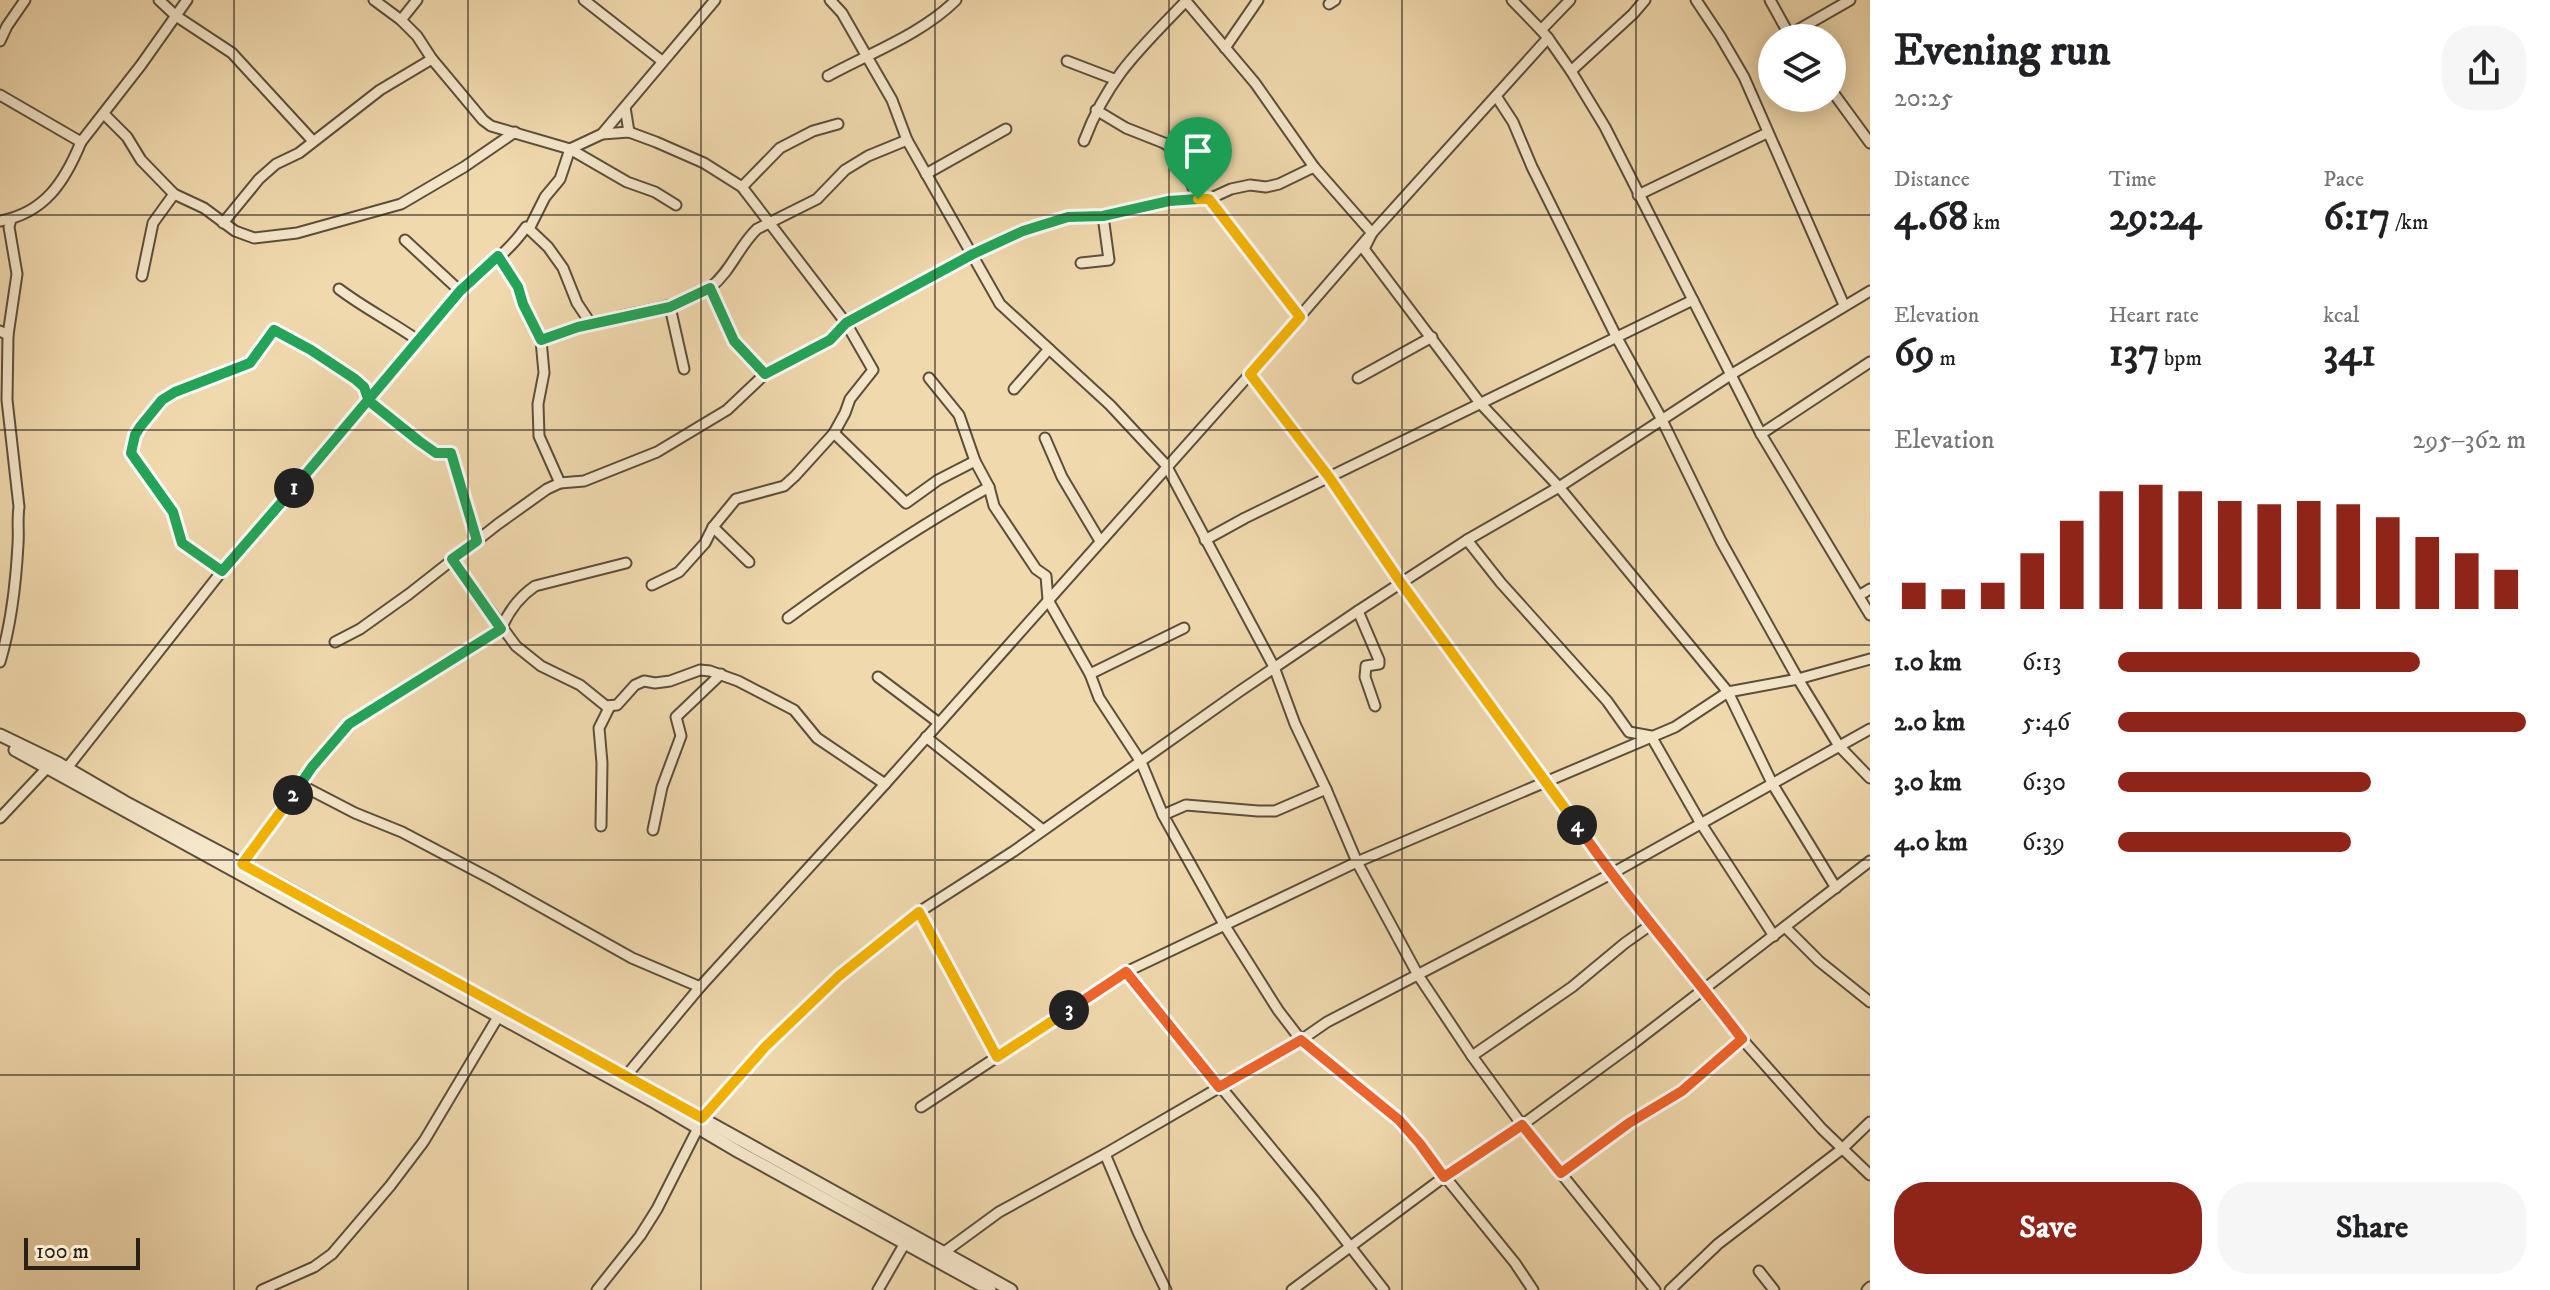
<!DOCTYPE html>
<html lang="en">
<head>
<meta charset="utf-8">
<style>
  body { margin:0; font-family:"IM FELL DW Pica",serif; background:#f6f6f6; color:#202124; height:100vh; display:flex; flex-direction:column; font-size:30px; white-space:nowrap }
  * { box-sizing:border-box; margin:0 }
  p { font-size:26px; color:#757577 }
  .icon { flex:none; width:44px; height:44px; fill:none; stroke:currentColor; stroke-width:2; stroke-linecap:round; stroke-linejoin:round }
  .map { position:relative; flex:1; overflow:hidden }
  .drawer { display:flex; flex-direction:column; background:#fff; width:680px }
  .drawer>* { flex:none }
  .tools { position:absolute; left:1758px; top:24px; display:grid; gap:16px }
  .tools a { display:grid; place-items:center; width:88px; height:88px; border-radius:50%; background:#fff; box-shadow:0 4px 20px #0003; font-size:40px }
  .scale { position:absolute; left:24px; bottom:20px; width:116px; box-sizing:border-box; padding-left:8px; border:4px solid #292117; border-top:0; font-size:22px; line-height:28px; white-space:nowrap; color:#292117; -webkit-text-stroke:6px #f5e6ca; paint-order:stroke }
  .pin { position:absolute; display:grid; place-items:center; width:68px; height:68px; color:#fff; margin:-82px -34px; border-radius:50% 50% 50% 0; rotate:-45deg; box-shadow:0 0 8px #0007 }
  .pin .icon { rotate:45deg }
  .km { position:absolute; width:40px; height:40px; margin:-20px; border-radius:50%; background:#222; color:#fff; font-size:22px; line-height:40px; text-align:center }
  .round { display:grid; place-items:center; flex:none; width:84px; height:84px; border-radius:32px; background:#f6f6f6 }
  .headline { display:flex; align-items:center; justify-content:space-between; height:136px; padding:0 24px }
  h1 { font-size:44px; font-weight:800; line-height:60px }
  .figures { display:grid; grid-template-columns:repeat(3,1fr); gap:12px; height:136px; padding:8px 24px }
  .figures div { display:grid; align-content:center }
  .figures b { font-size:40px; font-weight:800 }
  .figures small { font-size:22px; font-weight:400 }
  .figures p { font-size:22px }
  .chart { height:224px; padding:16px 24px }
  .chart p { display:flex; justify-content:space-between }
  .chart svg { width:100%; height:144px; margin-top:8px; stroke:#8f2418; stroke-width:6 }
  .button { display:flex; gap:16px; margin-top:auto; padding:16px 24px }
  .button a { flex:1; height:92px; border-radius:32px; background:#8f2418; color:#fff; font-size:32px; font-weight:800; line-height:92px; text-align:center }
  .button a+a { background:#f6f6f6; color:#202124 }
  ul { padding:0 24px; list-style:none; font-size:26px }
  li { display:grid; grid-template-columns:128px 96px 1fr; align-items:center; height:60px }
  li i { height:20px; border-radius:10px; background:#8f2418 }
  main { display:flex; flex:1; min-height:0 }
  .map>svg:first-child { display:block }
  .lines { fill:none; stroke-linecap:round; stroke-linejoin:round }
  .minor-casing { stroke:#5b4f3c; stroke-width:13 }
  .tertiary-casing { stroke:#5b4f3c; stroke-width:15 }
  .minor { stroke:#f5e6ca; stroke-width:9 }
  .tertiary { stroke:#f5e6ca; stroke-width:11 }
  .split-1-casing { stroke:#fff; stroke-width:16 }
  .split-2-casing { stroke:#fff; stroke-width:16 }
  .split-3-casing { stroke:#fff; stroke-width:16 }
  .split-4-casing { stroke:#fff; stroke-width:16 }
  .split-5-casing { stroke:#fff; stroke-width:16 }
  .split-1 { stroke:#22a559; stroke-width:10 }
  .split-2 { stroke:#22a559; stroke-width:10 }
  .split-3 { stroke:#f5b400; stroke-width:10 }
  .split-4 { stroke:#f0652b; stroke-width:10 }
  .split-5 { stroke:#f5b400; stroke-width:10 }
  .grid { fill:none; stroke:#292117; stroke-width:2; stroke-opacity:0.55 }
</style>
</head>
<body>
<main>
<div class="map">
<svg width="1870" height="1290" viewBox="0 0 1870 1290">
  <rect width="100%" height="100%" fill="#f0d9ad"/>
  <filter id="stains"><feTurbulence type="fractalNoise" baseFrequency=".0025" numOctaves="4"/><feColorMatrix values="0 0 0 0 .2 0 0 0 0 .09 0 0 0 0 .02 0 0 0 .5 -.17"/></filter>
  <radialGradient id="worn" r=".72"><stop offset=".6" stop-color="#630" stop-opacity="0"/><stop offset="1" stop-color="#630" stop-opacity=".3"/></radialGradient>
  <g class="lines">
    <defs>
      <g id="minor">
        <polyline points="159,0 176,16 232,53 312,140"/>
        <polyline points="374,0 401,20 417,36 432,59 483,120 491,126 570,149 627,182 655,192 676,205"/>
        <polyline points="584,0 662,61"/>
        <polyline points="830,0 842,13 866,55 892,100 907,140 1000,304 1110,405 1166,465 1274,667 1295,724 1326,789 1357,862 1418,975 1472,1056 1522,1125 1655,1290"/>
        <polyline points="1185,0 1255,83 1314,167 1372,233 1364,249 1480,403 1559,487 1728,692 1773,785 1836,888"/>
        <polyline points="1512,0 1541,30"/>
        <polyline points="1696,0 1720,36 1744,77 1844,305"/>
        <polyline points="1770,0 1791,38"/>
        <polyline points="1329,4 1335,0"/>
        <polyline points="401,20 417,0"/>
        <polyline points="1789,35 1850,0"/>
        <polyline points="1548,38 1571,71 1605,127 1761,434 1870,615"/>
        <polyline points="0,41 7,26 25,0"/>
        <polyline points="1225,48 1258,0"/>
        <polyline points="1067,61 1114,79"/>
        <polyline points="1571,71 1633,14 1645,0"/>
        <path d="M828,76C870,53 922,34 956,0"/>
        <polyline points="1832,91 1870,143"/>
        <polyline points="0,95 81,142 141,65 187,0"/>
        <polyline points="1496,96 1513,122 1532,167 1617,338 1661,418 1721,541 1798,679 1839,746 1870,778"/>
        <polyline points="625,107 629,132"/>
        <polyline points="1096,110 1126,128 1164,143 1173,149 1181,160 1198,199"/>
        <polyline points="104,114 127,137 141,160 174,194 204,208 235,231 254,238 297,233 401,204 464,167 515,132"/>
        <polyline points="602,134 629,132 656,142 704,163 742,187 846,323 873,370 850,399 845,413 834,433 795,476 784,486 736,499 713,527 705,543 679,572 652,585"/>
        <path d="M1084,141C1108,77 1140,49 1186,1"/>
        <polyline points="926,174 1006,129"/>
        <polyline points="742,187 780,148 813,131 838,124"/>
        <polyline points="1638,195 1767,133"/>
        <polyline points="1209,199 1300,317"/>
        <path d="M0,221C45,213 65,181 81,142"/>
        <polyline points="223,223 259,179 276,164 299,153 380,90 432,59"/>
        <polyline points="529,229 548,247 563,268 577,303 591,324"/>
        <polyline points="405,240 460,291"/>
        <polyline points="498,256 518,287 523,304 541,340 544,373 538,404 539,436 560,483"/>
        <polyline points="1081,263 1109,260 1103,216"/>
        <polyline points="142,276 153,223 174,194"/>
        <polyline points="710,288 734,341 765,374"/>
        <path d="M339,289C364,308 392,322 419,341"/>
        <polyline points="670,307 684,369"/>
        <path d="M0,331L8,335L7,400L19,507C17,520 19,531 18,544C16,583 11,625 0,662"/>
        <polyline points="8,335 17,274 9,227 11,219"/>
        <path d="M541,340C566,330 592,323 618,317C649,309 684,307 711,287C731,271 739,246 757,229L817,199L845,170L868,156L907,140"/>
        <polyline points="1250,374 1329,477 1401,583 1545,780 1611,874 1704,989 1742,1039 1822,1129 1870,1175"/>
        <polyline points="929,378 959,415 975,461 989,487 994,506 1036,569 1046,576 1048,600 1090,674 1099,698 1141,762 1163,815 1225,926 1278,1010 1301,1040 1399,1120 1515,1263 1533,1290"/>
        <polyline points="1358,378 1432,337"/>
        <polyline points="1014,389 1049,349"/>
        <polyline points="834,433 906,503 938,480 975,461"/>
        <polyline points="1761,434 1870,362"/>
        <polyline points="1045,438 1062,477 1100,541"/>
        <polyline points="713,527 749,562"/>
        <polyline points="1205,540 1245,518 1693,300"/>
        <polyline points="1467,540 1501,583 1607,701 1629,732 1651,736 1700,822 1774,936"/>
        <polyline points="452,559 516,646 541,666 580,685 606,706 617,705 635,685 644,681 655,683 670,681 700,670 710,671 738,681 794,710 817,738 885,784"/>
        <polyline points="222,571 182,543 173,512 131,453 135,435 162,400 175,392 250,363 274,330 311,350 355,379 364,387 369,401 419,441 436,453 451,453 477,541"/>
        <polyline points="1860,595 1870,589"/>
        <polyline points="1358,611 1379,660 1379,664 1366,666 1365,677 1375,706"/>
        <path d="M788,618C852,571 919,526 989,487"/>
        <polyline points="335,642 360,629 409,594 498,524 547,489 560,483 584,481 657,452 727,410 765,374 830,340 846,323 973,254 1023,231 1068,217 1103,216 1169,201 1209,199 1231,189 1250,185 1266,187 1279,184 1314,167"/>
        <polyline points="1090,674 1184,628"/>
        <polyline points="878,677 939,723"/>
        <polyline points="926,737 1043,830"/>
        <path d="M67,768L222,571L460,291C483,270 509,252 526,227L529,229L545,197L560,179L570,149L602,134L715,0"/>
        <polyline points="301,785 355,813 402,832 493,880 632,958 700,987"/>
        <polyline points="1163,815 1186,805 1258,811 1275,811 1326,789"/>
        <polyline points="0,818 47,768"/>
        <polyline points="601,826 602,763 599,728 610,706"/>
        <polyline points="653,830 662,787 681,736 676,717 721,674"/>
        <path d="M242,864L312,767L349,724L501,629C509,610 519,597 535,586L626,563"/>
        <polyline points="919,912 997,1057"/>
        <polyline points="1785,927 1819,961 1870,1002"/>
        <polyline points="1126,972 1314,1200 1384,1290"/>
        <polyline points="1472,1056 1572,987 1625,943 1652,924"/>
        <polyline points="626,1076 700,987 885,784 1250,374 1372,233 1548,38 1541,30 1570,0"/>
        <polyline points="921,1107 1126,972 1357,862 1675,727 1728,692 1798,679 1870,659"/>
        <polyline points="702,1118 765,1047 839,976 919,912 1014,851 1240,691 1358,611 1467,540 1559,487 1732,374 1870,291"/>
        <polyline points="1105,1154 1138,1232 1166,1290"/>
        <polyline points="1561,1173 1629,1123 1682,1091 1742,1039"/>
        <polyline points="943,1253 999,1212 1105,1154 1301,1040 1327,1022 1611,874 1870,729"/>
        <polyline points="1759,1271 1774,1290"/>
        <polyline points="262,1290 314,1267 332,1254 390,1186 424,1141 498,1017"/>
        <polyline points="597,1290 640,1236 657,1209 698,1128"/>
        <polyline points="878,1290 905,1243"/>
        <polyline points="1292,1290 1444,1177 1522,1125 1634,1043 1870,861"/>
        <polyline points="1670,1290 1718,1244 1842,1149 1870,1122"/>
        <polyline points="1867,1290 1870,1287"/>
      </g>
      <g id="tertiary">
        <polyline points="0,735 58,763 125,802 285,887 1011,1290"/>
        <polyline points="15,750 656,1103 739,1152 990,1290"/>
      </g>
    </defs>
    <use href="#minor" class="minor-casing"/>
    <use href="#tertiary" class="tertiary-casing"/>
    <use href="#minor" class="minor"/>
    <use href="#tertiary" class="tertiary"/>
  </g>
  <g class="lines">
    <defs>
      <polyline id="split-1" points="294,488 460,291 498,256 518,287 523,304 541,340 578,327 670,307 710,288 734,341 765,374 830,340 846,323 892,298 973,254 1023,231 1068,217 1103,216 1169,201 1198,199"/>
      <polyline id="split-2" points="293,795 312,767 349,724 501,629 452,559 477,541 451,453 436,453 419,441 369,401 364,387 355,379 311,350 274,330 250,363 175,392 162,400 140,427 135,435 131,453 173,512 182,543 222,571 294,488"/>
      <polyline id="split-3" points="293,795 242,864 702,1118 765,1047 839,976 919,912 997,1057 1069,1010"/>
      <path id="split-4" d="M1069,1010L1126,972L1219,1087L1301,1040L1399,1120L1420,1144L1444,1177L1522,1125L1561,1173L1629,1123L1682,1091L1742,1039C1688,967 1628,900 1577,825"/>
      <polyline id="split-5" points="1198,199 1209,199 1300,317 1250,374 1329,477 1401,583 1577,825"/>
    </defs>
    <use href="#split-1" class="split-1-casing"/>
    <use href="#split-2" class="split-2-casing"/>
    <use href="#split-3" class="split-3-casing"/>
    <use href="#split-4" class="split-4-casing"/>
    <use href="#split-5" class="split-5-casing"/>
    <use href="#split-1" class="split-1"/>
    <use href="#split-2" class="split-2"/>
    <use href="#split-3" class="split-3"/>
    <use href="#split-4" class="split-4"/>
    <use href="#split-5" class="split-5"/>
  </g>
  <path class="grid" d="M234,0V1290M468,0V1290M701,0V1290M935,0V1290M1169,0V1290M1402,0V1290M1636,0V1290M0,215H1870M0,430H1870M0,645H1870M0,860H1870M0,1075H1870"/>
  <rect width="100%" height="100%" filter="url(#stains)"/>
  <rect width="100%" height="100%" fill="url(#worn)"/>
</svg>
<div class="tools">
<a><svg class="icon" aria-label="layers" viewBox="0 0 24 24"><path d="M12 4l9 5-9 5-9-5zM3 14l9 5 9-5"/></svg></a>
</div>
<div class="scale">100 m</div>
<div class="pin" style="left:1198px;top:199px;background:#1e9e55"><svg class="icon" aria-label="arrive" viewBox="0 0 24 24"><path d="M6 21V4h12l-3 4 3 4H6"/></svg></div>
<b class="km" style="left:294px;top:488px">1</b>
<b class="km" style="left:293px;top:795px">2</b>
<b class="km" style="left:1069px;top:1010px">3</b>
<b class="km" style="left:1577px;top:825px">4</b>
</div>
<section class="drawer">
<div class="headline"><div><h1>Evening run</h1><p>20:25</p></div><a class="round"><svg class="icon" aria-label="share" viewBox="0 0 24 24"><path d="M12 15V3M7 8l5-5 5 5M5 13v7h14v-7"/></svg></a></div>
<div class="figures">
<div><p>Distance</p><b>4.68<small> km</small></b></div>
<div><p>Time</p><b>29:24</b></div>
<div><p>Pace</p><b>6:17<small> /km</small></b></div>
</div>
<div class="figures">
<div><p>Elevation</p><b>69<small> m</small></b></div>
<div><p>Heart rate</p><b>137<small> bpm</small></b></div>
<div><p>kcal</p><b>341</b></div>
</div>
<div class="chart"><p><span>Elevation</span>295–362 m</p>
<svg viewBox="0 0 160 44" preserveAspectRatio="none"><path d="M5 44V36M15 44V38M25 44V36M35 44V27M45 44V17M55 44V8M65 44V6M75 44V8M85 44V11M95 44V12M105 44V11M115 44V12M125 44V16M135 44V22M145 44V27M155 44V32"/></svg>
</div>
<ul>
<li><b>1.0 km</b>6:13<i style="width:74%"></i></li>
<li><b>2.0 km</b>5:46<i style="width:100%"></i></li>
<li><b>3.0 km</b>6:30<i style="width:62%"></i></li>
<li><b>4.0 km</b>6:39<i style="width:57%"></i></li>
</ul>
<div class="button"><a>Save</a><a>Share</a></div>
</section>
</main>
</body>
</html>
